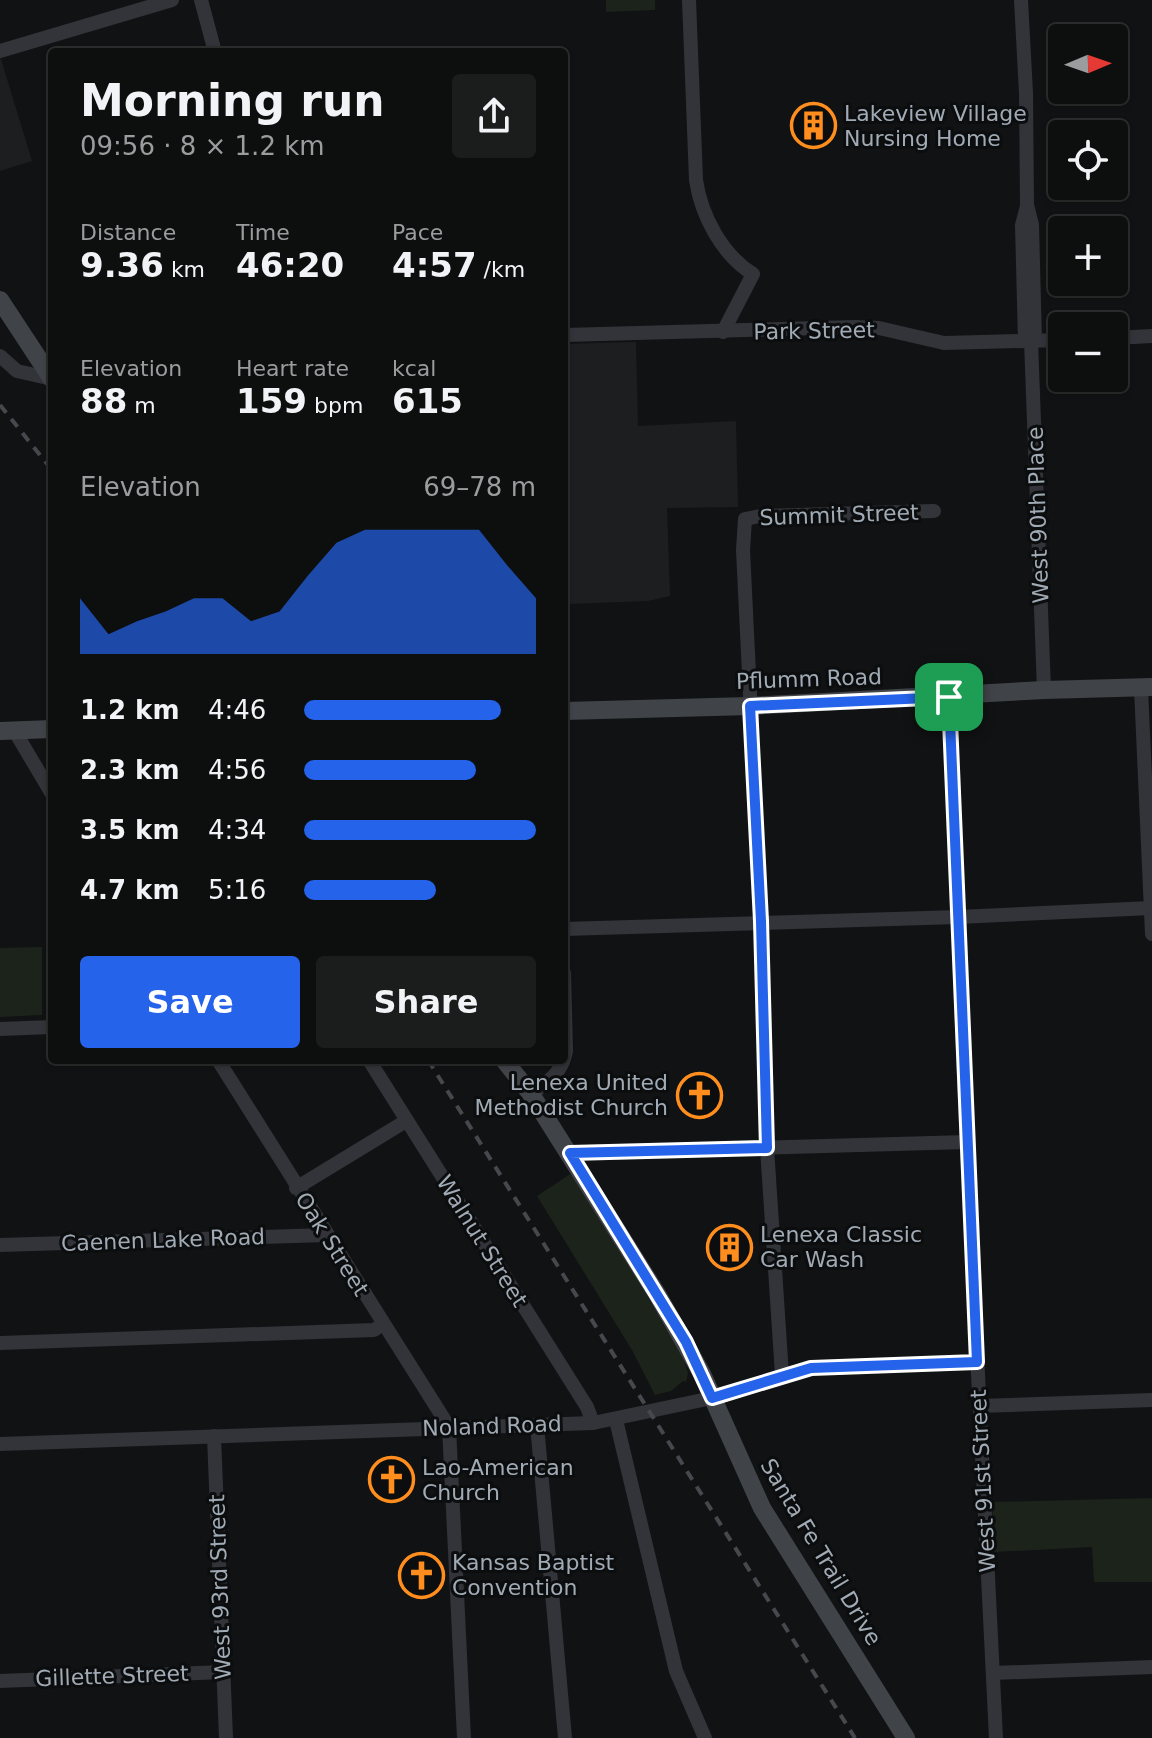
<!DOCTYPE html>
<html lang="en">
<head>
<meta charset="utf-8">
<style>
  body { margin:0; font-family:"DejaVu Sans",sans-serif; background:#1b1c1c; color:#f1f3f6; height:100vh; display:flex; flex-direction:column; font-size:30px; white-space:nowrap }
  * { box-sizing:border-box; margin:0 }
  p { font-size:26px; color:#9a9c9e }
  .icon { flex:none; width:44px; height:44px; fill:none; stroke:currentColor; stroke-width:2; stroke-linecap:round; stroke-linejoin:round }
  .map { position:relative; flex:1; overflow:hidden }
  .side { position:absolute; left:48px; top:48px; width:520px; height:1016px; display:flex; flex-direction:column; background:#0d0e0e; border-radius:8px; box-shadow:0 2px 6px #0004,0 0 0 2px #2d2e2e }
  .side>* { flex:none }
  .needle { width:52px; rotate:88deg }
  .tools { position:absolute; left:1048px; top:24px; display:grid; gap:16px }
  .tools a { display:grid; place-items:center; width:80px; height:80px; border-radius:8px; background:#0d0e0e; box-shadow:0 2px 6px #0004,0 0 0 2px #2d2e2e; font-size:40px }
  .pin { position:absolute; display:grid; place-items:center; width:68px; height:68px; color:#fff; margin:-34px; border-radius:16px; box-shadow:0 4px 12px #0006 }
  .round { display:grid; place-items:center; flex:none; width:84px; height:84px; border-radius:8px; background:#1b1c1c }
  .headline { display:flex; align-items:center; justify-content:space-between; height:136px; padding:0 32px }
  h1 { font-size:44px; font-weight:600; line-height:60px }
  .stats { display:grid; grid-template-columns:repeat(3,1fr); gap:12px; height:136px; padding:8px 32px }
  .stats div { display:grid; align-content:center }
  .stats b { font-size:34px; font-weight:600 }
  .stats small { font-size:22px; font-weight:400 }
  .stats p { font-size:22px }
  .chart { height:224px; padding:16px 32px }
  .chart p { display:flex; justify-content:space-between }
  .chart svg { width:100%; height:144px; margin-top:8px; fill:#2563eb; opacity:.7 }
  .primary-button { display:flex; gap:16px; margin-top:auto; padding:16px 32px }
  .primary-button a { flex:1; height:92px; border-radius:8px; background:#2563eb; color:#fff; font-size:32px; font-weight:600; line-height:92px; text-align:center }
  .primary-button a+a { background:#1b1c1c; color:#f1f3f6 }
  ul { padding:0 32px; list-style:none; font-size:26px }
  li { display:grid; grid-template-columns:128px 96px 1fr; align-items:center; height:60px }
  li i { height:20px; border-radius:10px; background:#2563eb }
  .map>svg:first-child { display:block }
  .built { fill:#1d1e20 }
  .green { fill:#1b231b }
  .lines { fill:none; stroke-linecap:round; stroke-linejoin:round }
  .street { stroke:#323439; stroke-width:14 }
  .secondary { stroke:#404449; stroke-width:18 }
  .rail { stroke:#45494e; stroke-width:4; stroke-dasharray:10 8; stroke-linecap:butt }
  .route-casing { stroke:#fff; stroke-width:16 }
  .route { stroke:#2563eb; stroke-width:10 }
  .labels { text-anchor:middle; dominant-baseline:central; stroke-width:6; stroke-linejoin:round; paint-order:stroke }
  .poi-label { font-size:22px; fill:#a1abb5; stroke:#0c0d0e; text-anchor:start }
  .street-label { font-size:22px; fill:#a1abb5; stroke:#0c0d0e }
</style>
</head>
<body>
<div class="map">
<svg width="1152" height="1738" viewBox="0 0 1152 1738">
  <rect width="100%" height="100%" fill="#111213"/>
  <g class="built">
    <polygon points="0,56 32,161 0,171"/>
    <polygon points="636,342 638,426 736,421 738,507 667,508 670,596 648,601 567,604 564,551 564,344"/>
  </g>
  <g class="green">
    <polygon points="606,0 655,0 655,10 606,12"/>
    <polygon points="42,947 42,1015 0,1017 0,948"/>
    <polygon points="572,1173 643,1288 684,1361 688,1373 686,1382 683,1381 671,1391 655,1395 632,1350 537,1196"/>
    <polygon points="1152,1498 1152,1582 1094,1582 1092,1547 994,1552 992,1502"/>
  </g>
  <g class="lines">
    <g class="street">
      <polyline points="201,0 215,52"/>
      <path d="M689,0L696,180C701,215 722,255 753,274L723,332"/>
      <polyline points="1021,0 1026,93 1027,205 1032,225 1035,341"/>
      <polyline points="0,51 172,0"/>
      <polyline points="564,335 855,327 879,328 944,343 1062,340"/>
      <polyline points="1114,338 1152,336"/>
      <polyline points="1025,341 1022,225 1027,206"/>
      <polyline points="1031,341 1044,690"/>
      <polyline points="0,356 17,371 52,379"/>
      <polyline points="1141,688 1152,934"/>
      <polyline points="949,697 967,1152 996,1738"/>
      <polyline points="14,730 52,794"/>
      <polyline points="564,929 958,917 1151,908"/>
      <polyline points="0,1029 52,1027"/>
      <polyline points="218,1060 449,1427 464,1738"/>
      <polyline points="369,1060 587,1407 593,1423"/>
      <path d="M531,1094C549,1081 562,1073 566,1051L564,973"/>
      <polyline points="570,1153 967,1142"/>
      <polyline points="296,1188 406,1121"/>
      <polyline points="0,1245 326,1235"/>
      <polyline points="0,1343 374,1330 383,1324"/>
      <polyline points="782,1375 767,1148 761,921 743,550 745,519 760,516 934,511"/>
      <polyline points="979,1406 1152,1400"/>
      <polyline points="616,1420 676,1671 705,1738"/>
      <polyline points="537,1425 565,1738"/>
      <polyline points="214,1436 226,1738"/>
      <polyline points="0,1444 593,1423 712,1398 811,1368 977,1362"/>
      <polyline points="993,1673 1152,1667"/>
      <polyline points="0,1681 223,1672"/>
    </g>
    <g class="secondary">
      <polyline points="0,300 52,379"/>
      <polyline points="564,711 750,706 1044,690 1152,687"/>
      <polyline points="0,731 52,729"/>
      <polyline points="504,1060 531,1094 657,1294 702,1374 762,1508 906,1738"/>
    </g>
    <g class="rail">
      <polyline points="0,405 52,470"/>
      <polyline points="428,1060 855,1738"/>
    </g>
  </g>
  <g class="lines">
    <defs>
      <polygon id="route" points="949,697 977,1362 811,1368 712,1398 686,1342 570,1153 767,1148 761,921 750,706"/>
    </defs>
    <use href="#route" class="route-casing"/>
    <use href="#route" class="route"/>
  </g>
  <defs>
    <symbol id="building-ring" viewBox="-11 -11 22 22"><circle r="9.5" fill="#0c0d0e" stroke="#ff8e1e" stroke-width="1.5"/><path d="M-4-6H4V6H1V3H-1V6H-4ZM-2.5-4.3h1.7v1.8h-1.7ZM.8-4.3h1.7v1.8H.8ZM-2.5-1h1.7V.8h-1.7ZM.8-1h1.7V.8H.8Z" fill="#ff8e1e"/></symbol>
    <symbol id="church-ring" viewBox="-11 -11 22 22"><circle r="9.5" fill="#0c0d0e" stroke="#ff8e1e" stroke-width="1.5"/><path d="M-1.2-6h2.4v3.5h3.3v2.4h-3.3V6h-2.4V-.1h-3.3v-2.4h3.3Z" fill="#ff8e1e"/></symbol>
  </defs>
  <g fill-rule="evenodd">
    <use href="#building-ring" x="788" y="100" width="51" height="51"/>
    <use href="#church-ring" x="674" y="1070" width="51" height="51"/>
    <use href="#building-ring" x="704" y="1222" width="51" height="51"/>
    <use href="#church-ring" x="366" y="1454" width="51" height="51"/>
    <use href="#church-ring" x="396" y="1550" width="51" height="51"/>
  </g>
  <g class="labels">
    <g class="poi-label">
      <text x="844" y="113">Lakeview Village<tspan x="844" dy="25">Nursing Home</tspan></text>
      <text x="668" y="1082" text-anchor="end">Lenexa United<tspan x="668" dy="25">Methodist Church</tspan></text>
      <text x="760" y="1234">Lenexa Classic<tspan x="760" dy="25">Car Wash</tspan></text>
      <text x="422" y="1467">Lao-American<tspan x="422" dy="25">Church</tspan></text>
      <text x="452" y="1562">Kansas Baptist<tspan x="452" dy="25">Convention</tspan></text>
    </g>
    <g class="street-label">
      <text transform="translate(814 331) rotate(-1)">Park Street</text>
      <text transform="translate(839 515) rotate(-2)">Summit Street</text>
      <text transform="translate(1038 515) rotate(-92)">West 90th Place</text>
      <text transform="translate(809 679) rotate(-2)">Pflumm Road</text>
      <text transform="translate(163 1240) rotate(-2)">Caenen Lake Road</text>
      <text transform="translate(482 1241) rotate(58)">Walnut Street</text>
      <text transform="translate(332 1244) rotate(58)">Oak Street</text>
      <text transform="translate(492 1426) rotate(-2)">Noland Road</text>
      <text transform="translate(983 1481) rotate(-93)">West 91st Street</text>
      <text transform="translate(821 1552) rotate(59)">Santa Fe Trail Drive</text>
      <text transform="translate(220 1587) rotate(-92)">West 93rd Street</text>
      <text transform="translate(112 1676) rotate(-2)">Gillette Street</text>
    </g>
  </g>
</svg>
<div class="tools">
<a><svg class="needle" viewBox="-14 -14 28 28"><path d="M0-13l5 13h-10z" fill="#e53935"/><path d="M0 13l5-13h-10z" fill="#9a9c9e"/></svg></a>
<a><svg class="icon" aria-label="locate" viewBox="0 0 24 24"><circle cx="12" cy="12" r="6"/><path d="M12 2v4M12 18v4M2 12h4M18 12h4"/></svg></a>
<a>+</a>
<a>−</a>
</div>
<div class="pin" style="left:949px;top:697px;background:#1e9e55"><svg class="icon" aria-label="arrive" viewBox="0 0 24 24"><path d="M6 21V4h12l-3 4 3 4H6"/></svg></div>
<section class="side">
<div class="headline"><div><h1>Morning run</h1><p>09:56 · 8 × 1.2 km</p></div><a class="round"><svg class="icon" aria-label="share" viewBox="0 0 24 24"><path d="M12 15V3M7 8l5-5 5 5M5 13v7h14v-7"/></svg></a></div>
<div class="stats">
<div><p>Distance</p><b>9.36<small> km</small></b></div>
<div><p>Time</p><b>46:20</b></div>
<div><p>Pace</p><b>4:57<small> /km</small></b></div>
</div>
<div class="stats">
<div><p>Elevation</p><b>88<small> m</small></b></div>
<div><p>Heart rate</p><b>159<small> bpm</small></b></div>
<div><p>kcal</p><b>615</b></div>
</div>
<div class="chart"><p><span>Elevation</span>69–78 m</p>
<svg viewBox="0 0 160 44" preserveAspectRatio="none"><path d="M0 44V27L10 38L20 34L30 31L40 27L50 27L60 34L70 31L80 20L90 10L100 6L110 6L120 6L130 6L140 6L150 17L160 27V44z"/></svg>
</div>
<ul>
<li><b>1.2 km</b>4:46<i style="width:85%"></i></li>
<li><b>2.3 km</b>4:56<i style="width:74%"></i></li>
<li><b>3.5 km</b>4:34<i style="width:100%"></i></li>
<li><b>4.7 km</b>5:16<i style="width:57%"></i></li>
</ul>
<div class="primary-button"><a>Save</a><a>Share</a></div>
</section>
</div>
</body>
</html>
